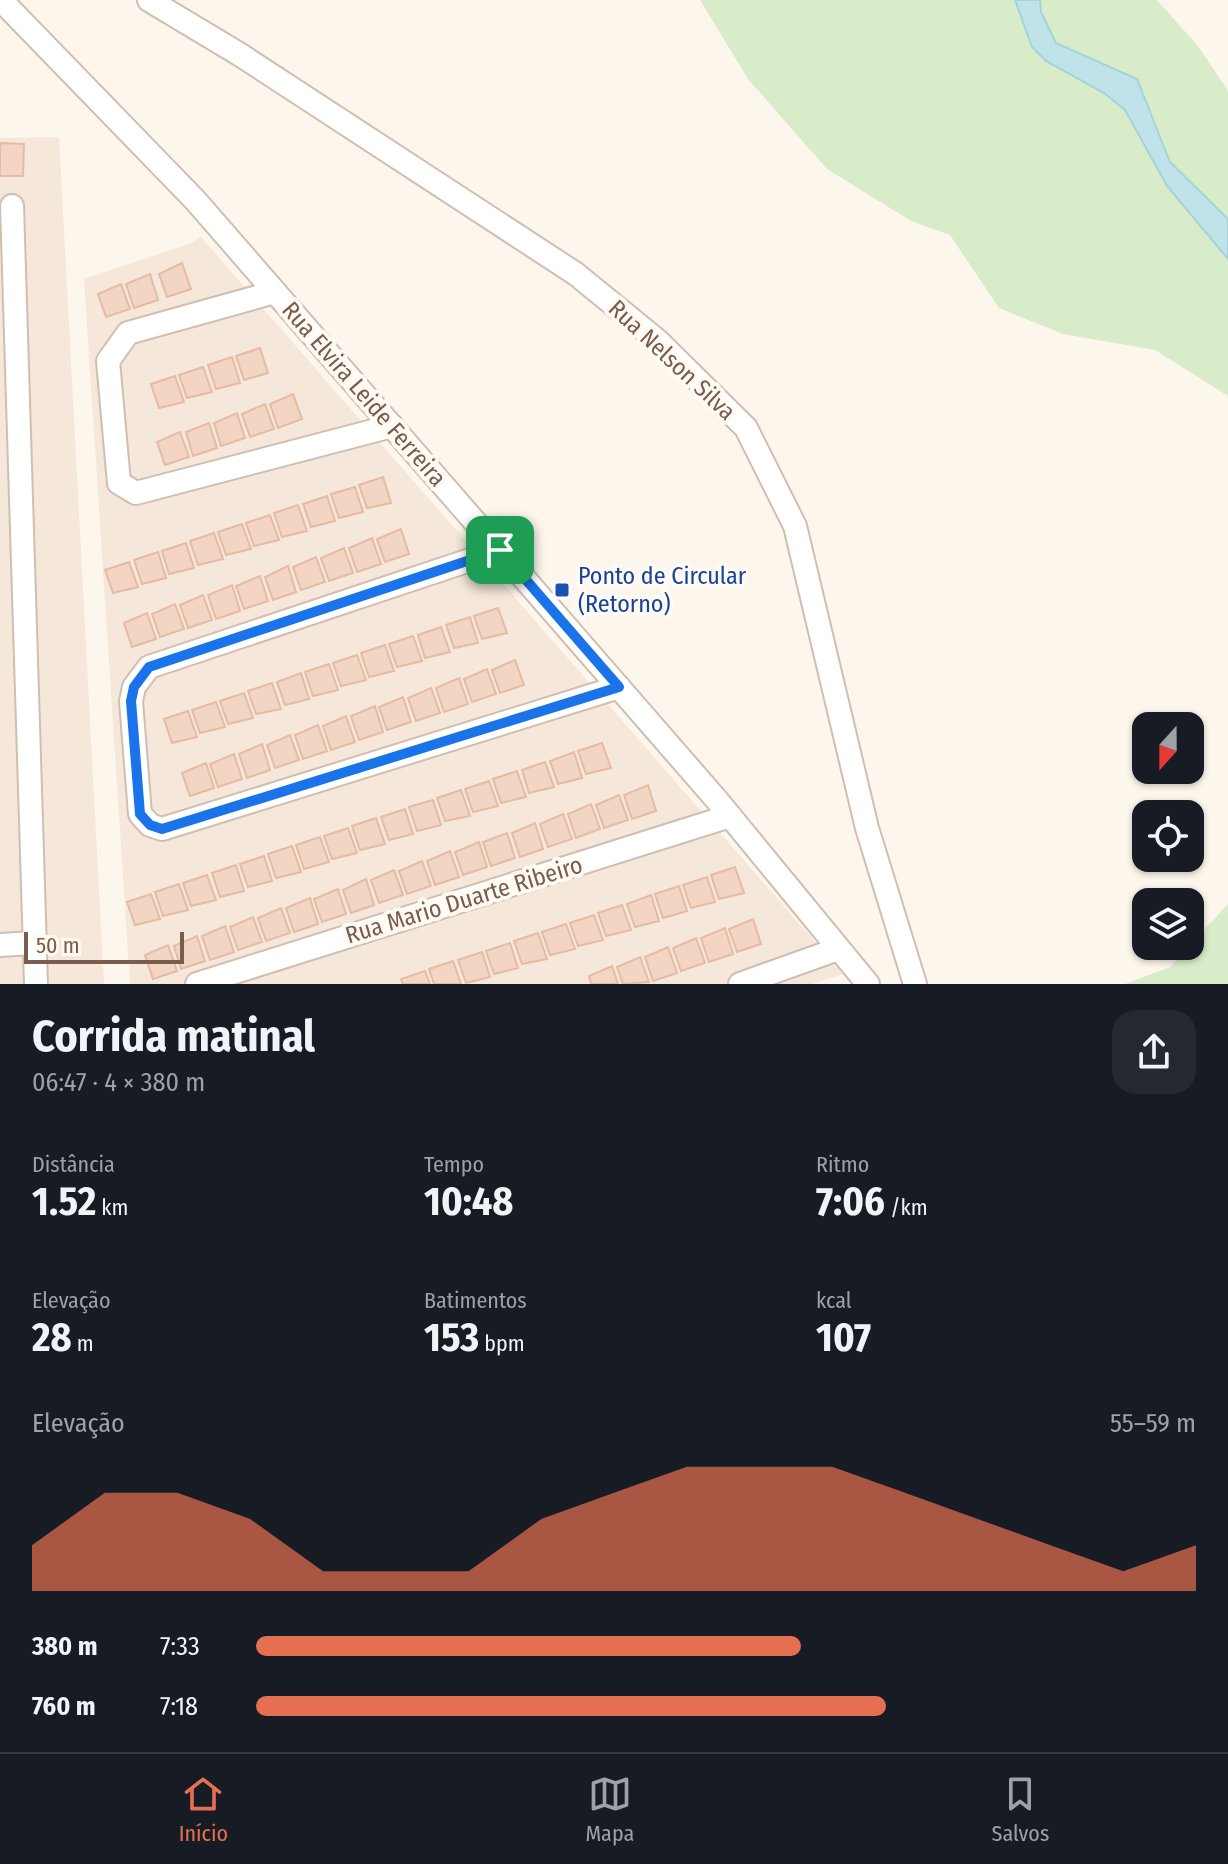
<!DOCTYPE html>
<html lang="pt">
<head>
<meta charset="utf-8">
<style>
  body { margin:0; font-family:"Fira Sans Condensed",sans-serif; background:#242831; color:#f1f3f6; height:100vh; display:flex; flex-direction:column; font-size:30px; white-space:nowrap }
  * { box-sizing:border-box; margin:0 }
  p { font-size:26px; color:#9ea1a6 }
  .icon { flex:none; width:44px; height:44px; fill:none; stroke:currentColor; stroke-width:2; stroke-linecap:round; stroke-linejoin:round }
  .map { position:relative; height:984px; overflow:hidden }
  .details { display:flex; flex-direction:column; background:#171b24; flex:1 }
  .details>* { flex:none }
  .needle { width:52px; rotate:201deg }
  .tools { position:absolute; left:1132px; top:712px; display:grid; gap:16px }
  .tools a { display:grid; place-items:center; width:72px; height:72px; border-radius:16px; background:#171b24; box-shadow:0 2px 6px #0004; font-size:40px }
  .scale { position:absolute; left:24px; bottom:20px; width:160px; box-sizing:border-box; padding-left:8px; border:4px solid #7a5c4d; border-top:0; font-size:22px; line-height:28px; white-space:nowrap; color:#7a5c4d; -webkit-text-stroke:6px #fffaf3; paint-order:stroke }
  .pin { position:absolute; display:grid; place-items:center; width:68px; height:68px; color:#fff; margin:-34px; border-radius:16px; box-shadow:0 4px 12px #0006 }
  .round { display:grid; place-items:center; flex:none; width:84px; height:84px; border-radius:24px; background:#242831 }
  .summary { display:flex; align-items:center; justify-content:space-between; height:136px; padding:0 32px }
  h1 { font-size:44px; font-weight:700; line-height:60px }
  .metrics { display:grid; grid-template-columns:repeat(3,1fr); gap:12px; height:136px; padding:8px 32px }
  .metrics div { display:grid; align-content:center }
  .metrics b { font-size:40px; font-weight:700 }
  .metrics small { font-size:22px; font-weight:400 }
  .metrics p { font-size:22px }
  .chart { height:224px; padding:16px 32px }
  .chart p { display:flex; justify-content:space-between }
  .chart svg { width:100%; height:144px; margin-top:8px; fill:#e76f51; opacity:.7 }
  ul { padding:0 32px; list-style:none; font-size:26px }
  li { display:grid; grid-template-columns:128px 96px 1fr; align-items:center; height:60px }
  li i { height:20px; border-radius:10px; background:#e76f51 }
  .tab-bar { display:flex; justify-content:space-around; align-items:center; height:112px; border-top:2px solid #363941; background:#171b24; font-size:22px; color:#9ea1a6 }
  .tab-bar a { display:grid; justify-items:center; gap:4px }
  .tab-bar .on { color:#e76f51 }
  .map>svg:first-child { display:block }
  .residential { fill:#f5e8da }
  .green { fill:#d8ecc9 }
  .water { fill:#bfe3e8; stroke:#a5d3da; stroke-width:2 }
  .building { fill:#f3d5c3; stroke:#e6bba3; stroke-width:2 }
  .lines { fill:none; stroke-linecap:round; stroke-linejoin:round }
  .minor-casing { stroke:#d1beb0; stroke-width:26 }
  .minor { stroke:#fff; stroke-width:22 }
  .route-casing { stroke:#fff; stroke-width:16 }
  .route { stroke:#1a73e8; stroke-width:10 }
  .transit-dot { fill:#1a4fb4; stroke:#fffaf3; stroke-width:3 }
  .labels { text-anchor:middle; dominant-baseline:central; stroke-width:8; stroke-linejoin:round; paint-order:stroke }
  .street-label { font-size:24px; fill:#7a5c4d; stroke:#fffaf3 }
  .transit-label { font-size:24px; fill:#164399; stroke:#fffaf3; text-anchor:start }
</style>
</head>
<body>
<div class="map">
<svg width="1228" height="984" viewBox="0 0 1228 984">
  <rect width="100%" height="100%" fill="#fdf6ec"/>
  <g class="residential">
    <polygon points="59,137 104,984 0,984 0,138"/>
    <polygon points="200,236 843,974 812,984 130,984 84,279 192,243"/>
  </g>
  <g class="green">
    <polygon points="700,0 1157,0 1198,46 1228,91 1228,396 1155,350 1063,334 999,308 950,235 911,221 827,169 748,79"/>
    <polygon points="1228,904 1228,984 1125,984 1170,967"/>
  </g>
  <polygon class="water" points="1015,0 1040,0 1041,12 1056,43 1137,79 1170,162 1228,219 1228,259 1167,186 1125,110 1104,93 1046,61 1032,47"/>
  <g class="building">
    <polygon points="0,143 24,144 23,176 0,176"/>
    <polygon points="182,263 191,289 167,297 159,274"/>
    <polygon points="150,274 158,300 134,308 126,284"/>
    <polygon points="121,284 130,309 106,317 98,294"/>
    <polygon points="260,348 268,373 244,380 236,356"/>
    <polygon points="232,357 240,383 216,389 208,365"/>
    <polygon points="203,367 212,392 187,398 179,375"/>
    <polygon points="175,376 184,402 159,408 151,384"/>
    <polygon points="293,394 302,419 278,428 270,404"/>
    <polygon points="265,404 274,429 250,437 242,414"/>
    <polygon points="237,413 245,438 221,446 214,423"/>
    <polygon points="209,423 217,448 193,456 186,432"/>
    <polygon points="180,432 189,457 165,465 157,442"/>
    <polygon points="383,477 391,503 367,508 359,485"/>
    <polygon points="355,487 363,512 339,518 331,494"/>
    <polygon points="327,496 335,521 311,527 303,504"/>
    <polygon points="298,505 307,531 282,537 274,513"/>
    <polygon points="270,515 279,540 254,546 246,523"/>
    <polygon points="242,524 251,549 226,555 218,532"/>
    <polygon points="401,529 409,554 385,562 377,539"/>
    <polygon points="214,533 223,559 198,565 190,541"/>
    <polygon points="372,538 381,564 357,572 349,548"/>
    <polygon points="186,543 194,568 169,574 162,551"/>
    <polygon points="344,548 353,573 329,581 321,558"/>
    <polygon points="158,552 166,578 142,584 134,560"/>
    <polygon points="316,557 325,582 301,590 293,567"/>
    <polygon points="129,562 138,587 113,593 105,570"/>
    <polygon points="288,566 296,592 273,600 265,577"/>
    <polygon points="260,576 268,601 244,609 236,586"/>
    <polygon points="232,585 240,611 216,619 208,595"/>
    <polygon points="203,595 212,620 188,628 180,605"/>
    <polygon points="175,604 184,629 160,637 152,614"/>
    <polygon points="498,608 507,633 482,639 474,616"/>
    <polygon points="147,613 156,639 132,647 124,623"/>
    <polygon points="470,617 478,643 454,648 446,625"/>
    <polygon points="441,627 450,652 425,658 418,635"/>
    <polygon points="413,636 422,661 397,667 389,644"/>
    <polygon points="385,645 394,671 369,677 361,653"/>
    <polygon points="357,655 366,680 341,686 333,663"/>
    <polygon points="515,660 524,685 500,693 492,670"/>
    <polygon points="329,664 338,690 313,696 305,672"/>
    <polygon points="487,669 496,694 472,702 464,679"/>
    <polygon points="301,673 309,699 285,705 277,682"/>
    <polygon points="459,678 468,704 444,712 436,688"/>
    <polygon points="272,683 281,709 256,714 248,691"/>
    <polygon points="431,688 440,713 416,721 408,698"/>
    <polygon points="244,693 253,718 228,724 220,701"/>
    <polygon points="403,697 411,722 387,730 379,707"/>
    <polygon points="216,702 225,727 200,733 192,710"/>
    <polygon points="375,706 383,732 359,740 351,716"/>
    <polygon points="188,711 197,737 172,743 164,719"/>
    <polygon points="346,716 355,742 331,750 323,726"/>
    <polygon points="318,725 327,751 303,759 295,735"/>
    <polygon points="290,735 299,760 275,768 267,745"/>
    <polygon points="602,743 611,768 586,774 578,751"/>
    <polygon points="262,744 270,770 247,778 239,754"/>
    <polygon points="574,752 582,778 558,784 550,761"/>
    <polygon points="234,754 242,779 218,787 210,764"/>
    <polygon points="545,762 554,787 529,793 522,770"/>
    <polygon points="206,763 214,788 190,796 182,773"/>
    <polygon points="517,771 526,797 501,803 493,779"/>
    <polygon points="489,781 498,806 473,812 465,789"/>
    <polygon points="648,785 656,811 632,819 624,795"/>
    <polygon points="461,790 470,816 445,821 437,798"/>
    <polygon points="619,795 628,820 604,828 596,805"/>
    <polygon points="433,800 441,825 417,831 409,807"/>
    <polygon points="591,804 600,829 576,838 568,814"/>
    <polygon points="405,809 413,834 389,840 381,817"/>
    <polygon points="563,814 572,839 548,847 540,824"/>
    <polygon points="376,818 385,844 360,850 352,826"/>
    <polygon points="535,823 543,849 520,857 512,833"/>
    <polygon points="348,828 357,853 332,859 324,836"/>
    <polygon points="507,833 515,858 491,866 483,842"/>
    <polygon points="320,837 329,862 304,869 296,845"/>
    <polygon points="479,842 487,867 463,875 455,852"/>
    <polygon points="292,846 301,872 276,878 268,854"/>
    <polygon points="450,851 459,877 435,885 427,861"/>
    <polygon points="264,856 272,881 248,887 240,864"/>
    <polygon points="422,861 431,886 407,894 399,871"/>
    <polygon points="236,865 244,891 220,897 212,873"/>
    <polygon points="735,867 744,893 719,899 711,875"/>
    <polygon points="394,870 403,895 379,903 371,880"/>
    <polygon points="207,875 216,900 191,906 183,883"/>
    <polygon points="707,877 715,902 691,908 683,885"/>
    <polygon points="366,879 374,905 351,913 343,890"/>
    <polygon points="179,884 188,910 163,916 155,892"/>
    <polygon points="679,886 687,911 663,918 655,894"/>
    <polygon points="338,889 346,914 322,922 314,899"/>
    <polygon points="151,894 160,919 135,925 127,902"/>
    <polygon points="651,895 659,921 635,927 627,904"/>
    <polygon points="310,898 318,924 294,932 286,908"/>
    <polygon points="622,905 631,930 606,936 598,913"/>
    <polygon points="281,908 290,933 266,941 258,918"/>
    <polygon points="594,915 603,940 578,946 570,923"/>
    <polygon points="253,917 262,942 238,950 230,927"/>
    <polygon points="753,919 761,944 737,952 729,929"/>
    <polygon points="566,924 575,949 550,955 542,932"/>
    <polygon points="225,926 234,952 210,960 202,936"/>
    <polygon points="725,928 733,954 709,962 701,938"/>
    <polygon points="538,933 547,959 522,964 514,941"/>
    <polygon points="197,936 205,961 181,969 174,946"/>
    <polygon points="696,938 705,963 681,971 673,948"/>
    <polygon points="510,943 518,968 494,974 486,951"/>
    <polygon points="168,945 177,971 153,979 145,955"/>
    <polygon points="668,947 677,973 653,981 645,957"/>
    <polygon points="482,952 490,977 466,983 458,960"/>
    <polygon points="640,957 649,982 623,984 617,967"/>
    <polygon points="453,961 461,984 434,984 429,969"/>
    <polygon points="612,966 618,984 591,984 589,976"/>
    <polygon points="425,971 430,984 403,984 401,979"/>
  </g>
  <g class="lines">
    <defs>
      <g id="minor">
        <polyline points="1,0 195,200 716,799 868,984"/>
        <polyline points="149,0 239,54 576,274 658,341 746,428 795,526 867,828 915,984"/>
        <polyline points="12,206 36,984"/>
        <polyline points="275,292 128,333 108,361 119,483 136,493 392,426"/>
        <polyline points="500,550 149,667 134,687 131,701 140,814 150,825 162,829 619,687"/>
        <polyline points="0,945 34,943"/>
        <polyline points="197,984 730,816"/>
        <polyline points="740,984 838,949"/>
      </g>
    </defs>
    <use href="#minor" class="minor-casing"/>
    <use href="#minor" class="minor"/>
  </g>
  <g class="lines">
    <defs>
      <polygon id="route" points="500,550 619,687 162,829 150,825 140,814 131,701 134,687 149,667"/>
    </defs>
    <use href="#route" class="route-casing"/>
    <use href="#route" class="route"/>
  </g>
  <rect class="transit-dot" x="554" y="582" width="16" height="16" rx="4"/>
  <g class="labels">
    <g class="street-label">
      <text transform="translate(672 360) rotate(43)">Rua Nelson Silva</text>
      <text transform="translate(364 394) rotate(49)">Rua Elvira Leide Ferreira</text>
      <text transform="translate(464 900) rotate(-17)">Rua Mario Duarte Ribeiro</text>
    </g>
    <g class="transit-label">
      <text x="578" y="576">Ponto de Circular<tspan x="578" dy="28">(Retorno)</tspan></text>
    </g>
  </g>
</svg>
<div class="tools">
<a><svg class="needle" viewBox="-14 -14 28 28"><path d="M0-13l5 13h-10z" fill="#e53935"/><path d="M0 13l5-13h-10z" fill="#9ea1a6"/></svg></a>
<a><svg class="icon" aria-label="locate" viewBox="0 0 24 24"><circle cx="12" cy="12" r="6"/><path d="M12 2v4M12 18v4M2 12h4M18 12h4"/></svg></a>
<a><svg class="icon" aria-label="layers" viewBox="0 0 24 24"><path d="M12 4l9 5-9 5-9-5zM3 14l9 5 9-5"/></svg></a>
</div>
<div class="scale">50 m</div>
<div class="pin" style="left:500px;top:550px;background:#1e9e55"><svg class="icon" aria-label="arrive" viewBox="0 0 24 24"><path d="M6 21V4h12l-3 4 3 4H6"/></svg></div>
</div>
<section class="details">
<div class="summary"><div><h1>Corrida matinal</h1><p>06:47 · 4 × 380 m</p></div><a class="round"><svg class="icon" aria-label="share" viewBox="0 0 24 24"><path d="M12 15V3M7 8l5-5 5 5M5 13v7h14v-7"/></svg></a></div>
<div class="metrics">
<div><p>Distância</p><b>1.52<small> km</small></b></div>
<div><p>Tempo</p><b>10:48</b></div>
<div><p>Ritmo</p><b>7:06<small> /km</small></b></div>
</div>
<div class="metrics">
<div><p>Elevação</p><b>28<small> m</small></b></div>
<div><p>Batimentos</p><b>153<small> bpm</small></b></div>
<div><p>kcal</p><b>107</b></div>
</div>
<div class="chart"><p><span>Elevação</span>55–59 m</p>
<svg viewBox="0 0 160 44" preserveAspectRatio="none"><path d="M0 44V30L10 14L20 14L30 22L40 38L50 38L60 38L70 22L80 14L90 6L100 6L110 6L120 14L130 22L140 30L150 38L160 30V44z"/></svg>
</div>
<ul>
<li><b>380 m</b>7:33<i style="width:58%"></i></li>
<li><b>760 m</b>7:18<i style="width:67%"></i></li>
</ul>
</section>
<nav class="tab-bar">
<a class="on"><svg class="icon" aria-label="home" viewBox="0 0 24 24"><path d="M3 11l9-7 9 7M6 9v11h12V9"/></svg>Início</a>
<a><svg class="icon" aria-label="map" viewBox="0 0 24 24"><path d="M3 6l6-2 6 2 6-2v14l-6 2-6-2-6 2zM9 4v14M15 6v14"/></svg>Mapa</a>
<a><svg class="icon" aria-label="saved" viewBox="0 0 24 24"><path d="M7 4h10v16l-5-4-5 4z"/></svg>Salvos</a>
</nav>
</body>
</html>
